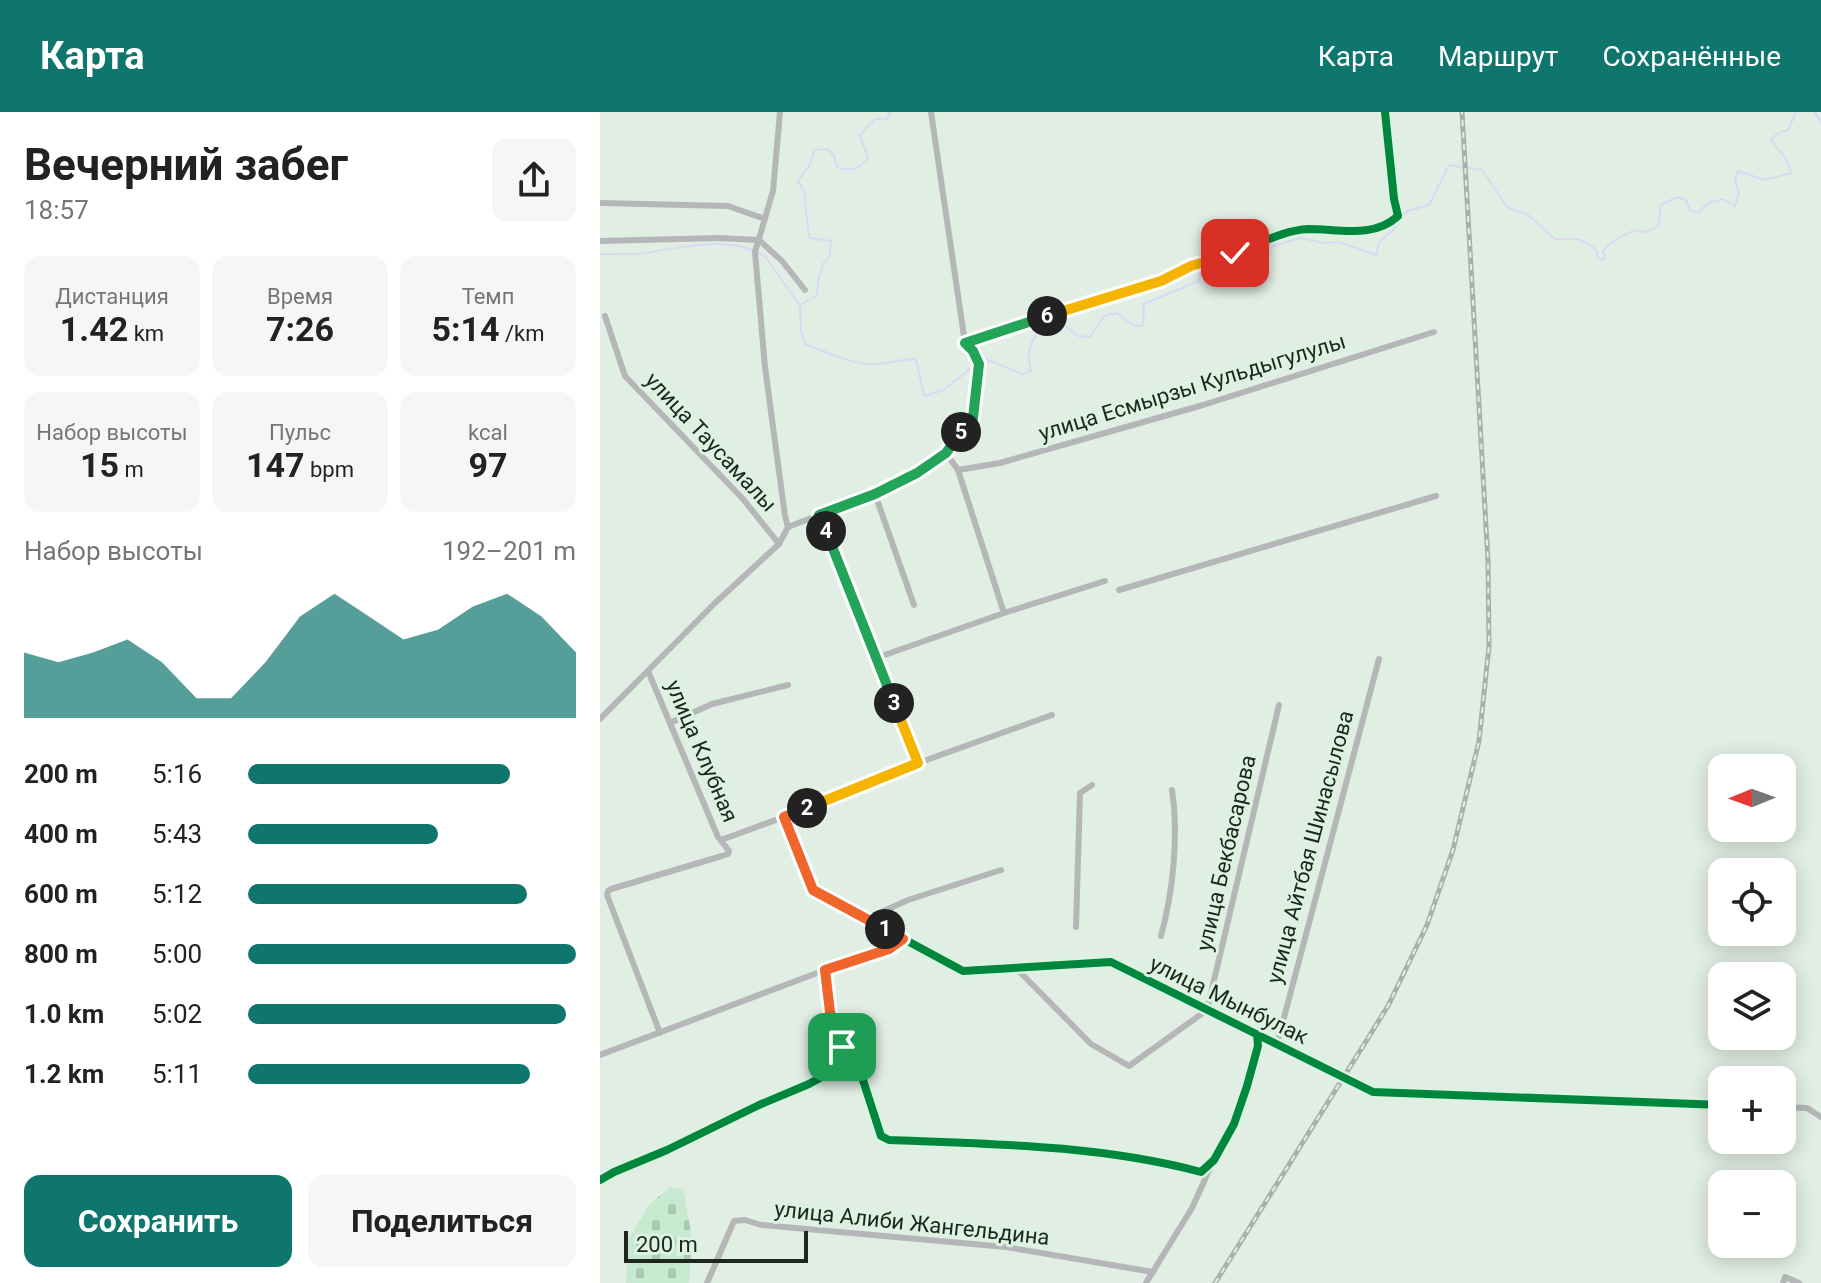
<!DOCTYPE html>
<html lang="ru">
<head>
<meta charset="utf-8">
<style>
  body { margin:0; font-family:Roboto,sans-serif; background:#f6f6f6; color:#222; height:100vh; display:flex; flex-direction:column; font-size:30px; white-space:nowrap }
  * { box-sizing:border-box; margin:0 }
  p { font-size:26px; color:#767676 }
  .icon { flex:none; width:44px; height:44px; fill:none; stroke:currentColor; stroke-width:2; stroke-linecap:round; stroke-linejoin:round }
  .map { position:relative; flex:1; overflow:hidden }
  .drawer { display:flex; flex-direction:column; background:#fff; width:600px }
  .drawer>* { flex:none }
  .needle { width:52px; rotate:269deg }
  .buttons { position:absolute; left:1108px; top:642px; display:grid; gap:16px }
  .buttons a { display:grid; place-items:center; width:88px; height:88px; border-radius:16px; background:#fff; box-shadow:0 4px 20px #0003; font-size:40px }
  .scale { position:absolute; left:24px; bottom:20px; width:184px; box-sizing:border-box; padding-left:8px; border:4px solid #1e261f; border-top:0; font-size:22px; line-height:28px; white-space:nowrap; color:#1e261f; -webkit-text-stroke:6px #dcf3e1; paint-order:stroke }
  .pin { position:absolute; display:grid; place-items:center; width:68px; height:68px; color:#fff; margin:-34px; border-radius:16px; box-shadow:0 4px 12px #0006 }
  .km { position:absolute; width:40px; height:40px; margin:-20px; border-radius:50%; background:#222; color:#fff; font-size:22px; line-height:40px; text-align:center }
  .round { display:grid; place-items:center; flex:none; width:84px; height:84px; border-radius:16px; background:#f6f6f6 }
  .overview { display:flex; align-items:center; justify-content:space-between; height:136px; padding:0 24px }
  h1 { font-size:44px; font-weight:700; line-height:60px }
  .metrics { display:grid; grid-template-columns:repeat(3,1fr); gap:12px; height:136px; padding:8px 24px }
  .metrics div { display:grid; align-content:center; border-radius:16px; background:#f6f6f6; text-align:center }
  .metrics b { font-size:34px; font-weight:700 }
  .metrics small { font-size:22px; font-weight:400 }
  .metrics p { font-size:22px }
  .chart { height:224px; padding:16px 24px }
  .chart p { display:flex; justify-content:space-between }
  .chart svg { width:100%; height:144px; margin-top:8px; fill:#0f766e; opacity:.7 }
  .button { display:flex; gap:16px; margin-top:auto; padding:16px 24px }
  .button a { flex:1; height:92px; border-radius:16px; background:#0f766e; color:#fff; font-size:32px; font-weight:700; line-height:92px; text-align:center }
  .button a+a { background:#f6f6f6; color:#222 }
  ul { padding:0 24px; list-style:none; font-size:26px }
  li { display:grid; grid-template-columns:128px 96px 1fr; align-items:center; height:60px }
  li i { height:20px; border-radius:10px; background:#0f766e }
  header { display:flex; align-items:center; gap:48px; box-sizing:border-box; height:112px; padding:0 40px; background:#0f766e; color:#fff }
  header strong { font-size:38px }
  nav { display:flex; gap:44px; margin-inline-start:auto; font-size:28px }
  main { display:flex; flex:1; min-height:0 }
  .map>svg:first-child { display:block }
  .cemetery { fill:url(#cemetery-stones) }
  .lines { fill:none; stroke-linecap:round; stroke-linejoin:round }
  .stream { stroke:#dad8f2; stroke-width:2 }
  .minor { stroke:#b5b6b8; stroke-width:6 }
  .rail-casing { stroke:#aaafad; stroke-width:5 }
  .rail { stroke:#dcf3e1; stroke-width:2; stroke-dasharray:6; stroke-linecap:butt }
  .cycleway-casing { stroke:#dcf3e1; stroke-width:13 }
  .cycleway { stroke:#00873e; stroke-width:8 }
  .split-1-casing { stroke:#fff; stroke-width:16 }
  .split-2-casing { stroke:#fff; stroke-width:16 }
  .split-3-casing { stroke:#fff; stroke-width:16 }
  .split-4-casing { stroke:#fff; stroke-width:16 }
  .split-5-casing { stroke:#fff; stroke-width:16 }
  .split-6-casing { stroke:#fff; stroke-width:16 }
  .split-7-casing { stroke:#fff; stroke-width:16 }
  .split-1 { stroke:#f0652b; stroke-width:10 }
  .split-2 { stroke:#f0652b; stroke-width:10 }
  .split-3 { stroke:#f5b400; stroke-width:10 }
  .split-4 { stroke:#22a559; stroke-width:10 }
  .split-5 { stroke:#22a559; stroke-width:10 }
  .split-6 { stroke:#22a559; stroke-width:10 }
  .split-7 { stroke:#f5b400; stroke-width:10 }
  .labels { text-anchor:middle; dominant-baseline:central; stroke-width:6; stroke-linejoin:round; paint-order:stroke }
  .street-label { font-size:22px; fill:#1e261f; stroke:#dcf3e1 }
</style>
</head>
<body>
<header>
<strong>Карта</strong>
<nav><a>Карта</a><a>Маршрут</a><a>Сохранённые</a></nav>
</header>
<main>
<section class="drawer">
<div class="overview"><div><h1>Вечерний забег</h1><p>18:57</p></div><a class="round"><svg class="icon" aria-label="share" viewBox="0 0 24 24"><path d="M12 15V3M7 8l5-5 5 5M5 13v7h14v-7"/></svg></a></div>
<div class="metrics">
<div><p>Дистанция</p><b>1.42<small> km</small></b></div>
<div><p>Время</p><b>7:26</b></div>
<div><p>Темп</p><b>5:14<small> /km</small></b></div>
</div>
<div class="metrics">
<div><p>Набор высоты</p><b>15<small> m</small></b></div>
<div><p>Пульс</p><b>147<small> bpm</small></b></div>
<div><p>kcal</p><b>97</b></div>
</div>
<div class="chart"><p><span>Набор высоты</span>192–201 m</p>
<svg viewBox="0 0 160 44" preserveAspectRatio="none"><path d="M0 44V24L10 27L20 24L30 20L40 27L50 38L60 38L70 27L80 13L90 6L100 13L110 20L120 17L130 10L140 6L150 13L160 24V44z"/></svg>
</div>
<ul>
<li><b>200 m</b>5:16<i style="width:80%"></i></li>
<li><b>400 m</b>5:43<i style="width:58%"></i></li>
<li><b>600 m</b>5:12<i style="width:85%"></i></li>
<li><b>800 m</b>5:00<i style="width:100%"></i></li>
<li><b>1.0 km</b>5:02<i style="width:97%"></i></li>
<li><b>1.2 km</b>5:11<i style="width:86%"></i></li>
</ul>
<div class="button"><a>Сохранить</a><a>Поделиться</a></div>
</section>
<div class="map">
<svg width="1221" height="1171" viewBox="0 0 1221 1171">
  <defs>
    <pattern id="cemetery-stones" width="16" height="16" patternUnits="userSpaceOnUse" patternTransform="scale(2)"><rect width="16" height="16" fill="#c7e9cf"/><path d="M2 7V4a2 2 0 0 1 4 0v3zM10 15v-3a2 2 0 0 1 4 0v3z" fill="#aac8b1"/></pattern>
  </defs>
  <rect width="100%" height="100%" fill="#e1eee4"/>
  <polygon class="cemetery" points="70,1075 83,1077 92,1126 89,1171 26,1171 28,1128 49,1093"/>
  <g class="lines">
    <g class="stream">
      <polyline points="1215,0 1221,11"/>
      <path d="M158,141L165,144L200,194L201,220L205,232C227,240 254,254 278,252C292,251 301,247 316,247L324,284L344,278L376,252"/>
      <path d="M0,142C15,142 30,143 45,141C77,136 122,125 152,138"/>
      <path d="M201,193L217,183L218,169L223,152L230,143L231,129L209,126L204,79L198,69L211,51L214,38L228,37L234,44L237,55C251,60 258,57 268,47L260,23L275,7H287L290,0"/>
      <path d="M381,248L383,246L422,262L431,259C430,254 429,249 429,245C428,230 443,210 456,206L478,224L490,225L504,204L517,201L533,213L543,214L544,192L599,169L601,160L621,159L634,155L676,133L701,126L724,131L739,130L776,143L779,131L794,117L807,99L829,93L849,53L882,58L907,95L928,103L955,127H978L990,133L997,139L998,146L1003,148L1005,144L1003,139C1011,129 1024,123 1035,118C1043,122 1051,119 1058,114L1061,93L1077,85L1086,88L1090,99L1099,100L1108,91L1123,87L1135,94L1139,81L1135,67L1138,59L1165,68L1191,61C1189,45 1179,41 1171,28L1178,21L1188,18L1196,0"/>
    </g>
    <g class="minor">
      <polyline points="331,0 365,231"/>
      <polyline points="0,91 128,94 165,107"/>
      <polyline points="0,129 119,126 159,128 182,149 205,178"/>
      <polyline points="5,204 25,264 143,387 179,432"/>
      <polyline points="346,341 358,358 400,351 603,293 834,220"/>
      <polyline points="358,358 404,501 505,469"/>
      <polyline points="275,382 314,493"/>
      <path d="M219,403L275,382L317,361L346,341L373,306L379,252L373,239L365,231L561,169C570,164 579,159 589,155C604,148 621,146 637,140C659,132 684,118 708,117C739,117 773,127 798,104L794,87L785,0"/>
      <polyline points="188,415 219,403 318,651"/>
      <polyline points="519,478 836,384"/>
      <polyline points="276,546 404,501"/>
      <polyline points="48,559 118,725 129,739 128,742 122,744 11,777 8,779 7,783 60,921"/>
      <polyline points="0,607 115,491 179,432 188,415 185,404 165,255 155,140 173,79 180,0"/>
      <polyline points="70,611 112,592 188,573"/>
      <polyline points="184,705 213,778 363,859 511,850 773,980 1122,993"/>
      <polyline points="121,728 184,705 318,651 452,603"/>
      <polyline points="266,807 308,788 401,758"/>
      <polyline points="476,815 480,681 492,673"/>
      <path d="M561,824C573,780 579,723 572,678"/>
      <polyline points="416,856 491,932 529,954 607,898 679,593"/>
      <path d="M225,858C229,892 231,921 252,948"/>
      <polyline points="677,932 779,547"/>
      <polyline points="0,943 225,858 289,837 303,827"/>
      <polyline points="1182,995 1207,996 1221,1005"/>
      <path d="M0,1068L14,1060L67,1038L159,993L209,972L252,948L261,962L281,1024L289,1028C393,1032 500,1033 601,1060C605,1056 611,1052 615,1047C632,1024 660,950 657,923"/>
      <polyline points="107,1171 134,1109 145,1108 161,1113 406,1135 553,1160"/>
      <polyline points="546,1171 592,1096 612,1052"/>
      <polyline points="1183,1171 1185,1165 1199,1171"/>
    </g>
    <defs>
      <polyline id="rail" points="615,1171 788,894 827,813 853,738 879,629 889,534 888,449 862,0"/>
    </defs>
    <use href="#rail" class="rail-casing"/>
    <use href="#rail" class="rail"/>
    <defs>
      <g id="cycleway">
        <path d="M219,403L275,382L317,361L346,341L373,306L379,252L373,239L365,231L561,169C570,164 579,159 589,155C604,148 621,146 637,140C659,132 684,118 708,117C739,117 773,127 798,104L794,87L785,0"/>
        <polyline points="184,705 213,778 363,859 511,850 773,980 1122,993"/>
        <path d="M0,1068L14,1060L67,1038L159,993L209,972L252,948L261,962L281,1024L289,1028C393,1032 500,1033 601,1060L614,1048L634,1012L647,974L658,934L657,922"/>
      </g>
    </defs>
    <use href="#cycleway" class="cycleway-casing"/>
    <use href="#cycleway" class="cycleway"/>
  </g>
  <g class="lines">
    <defs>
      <polyline id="split-1" points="242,935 230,900 225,858 289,837 303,827 285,817"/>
      <polyline id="split-2" points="207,696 184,705 213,778 285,817"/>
      <polyline id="split-3" points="207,696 318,651 294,591"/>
      <polyline id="split-4" points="226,419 294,591"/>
      <polyline id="split-5" points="226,419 219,403 275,382 317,361 346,341 361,320"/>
      <polyline id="split-6" points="361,320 373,306 379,252 373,239 365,231 447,204"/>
      <polyline id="split-7" points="447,204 561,169 591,154 635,141"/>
    </defs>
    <use href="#split-1" class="split-1-casing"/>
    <use href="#split-2" class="split-2-casing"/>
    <use href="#split-3" class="split-3-casing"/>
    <use href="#split-4" class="split-4-casing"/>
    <use href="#split-5" class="split-5-casing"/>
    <use href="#split-6" class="split-6-casing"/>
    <use href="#split-7" class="split-7-casing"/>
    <use href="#split-1" class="split-1"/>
    <use href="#split-2" class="split-2"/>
    <use href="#split-3" class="split-3"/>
    <use href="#split-4" class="split-4"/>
    <use href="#split-5" class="split-5"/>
    <use href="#split-6" class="split-6"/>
    <use href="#split-7" class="split-7"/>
  </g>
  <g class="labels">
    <g class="street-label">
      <text transform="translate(592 275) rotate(-17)">улица Есмырзы Кульдыгулулы</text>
      <text transform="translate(111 330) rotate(47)">улица Таусамалы</text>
      <text transform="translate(102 639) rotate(67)">улица Клубная</text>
      <text transform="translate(710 735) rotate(-75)">улица Айтбая Шинасылова</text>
      <text transform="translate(626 741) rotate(-77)">улица Бекбасарова</text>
      <text transform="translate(629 888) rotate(26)">улица Мынбулак</text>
      <text transform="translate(312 1111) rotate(6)">улица Алиби Жангельдина</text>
    </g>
  </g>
</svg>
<div class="buttons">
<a><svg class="needle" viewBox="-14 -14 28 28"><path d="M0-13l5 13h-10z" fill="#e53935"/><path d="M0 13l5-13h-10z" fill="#767676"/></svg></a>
<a><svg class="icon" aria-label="locate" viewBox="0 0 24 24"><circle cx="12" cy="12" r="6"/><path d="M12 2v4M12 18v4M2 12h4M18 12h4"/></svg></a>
<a><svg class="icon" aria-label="layers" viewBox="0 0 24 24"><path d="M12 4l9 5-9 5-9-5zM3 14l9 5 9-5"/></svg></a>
<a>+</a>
<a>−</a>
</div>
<div class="scale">200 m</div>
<div class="pin" style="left:242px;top:935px;background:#1e9e55"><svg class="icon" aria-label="arrive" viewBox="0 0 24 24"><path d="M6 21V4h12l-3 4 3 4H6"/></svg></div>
<div class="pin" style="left:635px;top:141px;background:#d93025"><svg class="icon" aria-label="check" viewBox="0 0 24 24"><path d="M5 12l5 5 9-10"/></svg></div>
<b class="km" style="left:285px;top:817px">1</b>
<b class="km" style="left:207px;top:696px">2</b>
<b class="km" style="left:294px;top:591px">3</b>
<b class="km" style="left:226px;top:419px">4</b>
<b class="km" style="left:361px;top:320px">5</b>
<b class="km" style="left:447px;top:204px">6</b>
</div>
</main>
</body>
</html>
